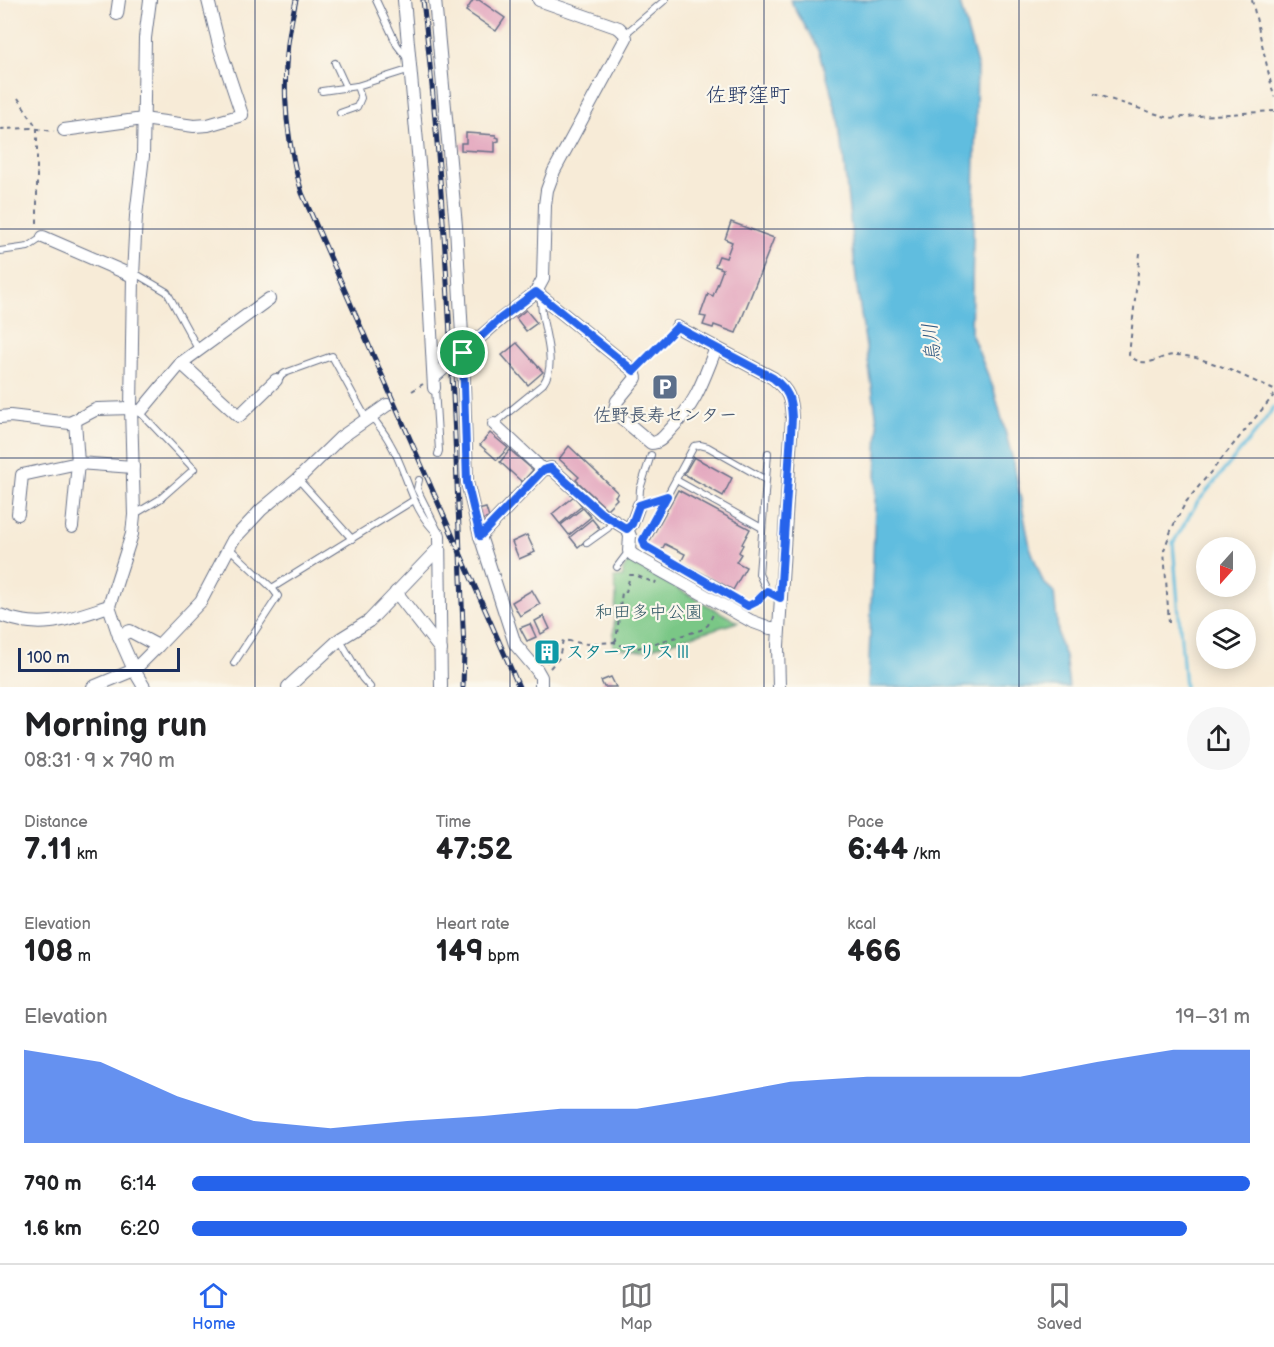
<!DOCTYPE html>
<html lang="en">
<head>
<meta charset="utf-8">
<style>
  body { margin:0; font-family:"Balsamiq Sans","Klee One",sans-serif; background:#f6f6f6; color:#202124; height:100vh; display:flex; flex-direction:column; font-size:22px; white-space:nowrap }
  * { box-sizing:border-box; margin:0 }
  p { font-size:20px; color:#757577 }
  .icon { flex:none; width:33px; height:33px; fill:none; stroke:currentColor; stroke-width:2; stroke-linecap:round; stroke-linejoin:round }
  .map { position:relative; height:687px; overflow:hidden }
  .details { display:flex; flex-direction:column; background:#fff; flex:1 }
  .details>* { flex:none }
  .needle { width:39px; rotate:201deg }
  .controls { position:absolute; left:1196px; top:537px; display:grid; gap:12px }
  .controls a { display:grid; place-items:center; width:60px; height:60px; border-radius:50%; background:#fff; box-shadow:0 3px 15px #0003; font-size:30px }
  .scale { position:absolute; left:18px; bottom:15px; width:162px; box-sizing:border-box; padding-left:6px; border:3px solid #1b2f5e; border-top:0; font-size:16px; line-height:21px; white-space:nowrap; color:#1b2f5e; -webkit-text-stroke:4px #fbf7ec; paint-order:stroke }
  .pin { position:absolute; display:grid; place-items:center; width:51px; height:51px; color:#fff; margin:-26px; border:3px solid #fff; border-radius:50%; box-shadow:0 2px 6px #0007 }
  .round { display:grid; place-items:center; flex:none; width:63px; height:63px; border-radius:32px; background:#f6f6f6 }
  .headline { display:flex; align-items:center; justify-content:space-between; height:102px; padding:0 24px }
  h1 { font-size:33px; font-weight:800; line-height:45px }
  .figures { display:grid; grid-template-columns:repeat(3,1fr); gap:9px; height:102px; padding:6px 24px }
  .figures div { display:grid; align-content:center }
  .figures b { font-size:30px; font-weight:800 }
  .figures small { font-size:16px; font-weight:400 }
  .figures p { font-size:16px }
  .chart { height:168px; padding:12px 24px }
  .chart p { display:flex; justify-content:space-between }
  .chart svg { width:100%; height:108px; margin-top:6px; fill:#2563eb; opacity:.7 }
  ul { padding:0 24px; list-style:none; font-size:20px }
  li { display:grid; grid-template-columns:96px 72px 1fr; align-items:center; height:45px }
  li i { height:15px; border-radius:8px; background:#2563eb }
  .dock { display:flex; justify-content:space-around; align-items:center; height:84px; border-top:2px solid #e0e0e0; background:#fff; font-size:16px; color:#757577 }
  .dock a { display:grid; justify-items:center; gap:3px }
  .dock .current { color:#2563eb }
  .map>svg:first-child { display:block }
  .green { fill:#7ac786; stroke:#4a7b72; stroke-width:1.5 }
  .water { fill:#61bddf; stroke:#3e769e; stroke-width:1.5 }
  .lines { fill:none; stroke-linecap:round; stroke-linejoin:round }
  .stream { stroke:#61bddf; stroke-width:3 }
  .building { fill:#e4a9bf }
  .lane-casing { stroke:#687188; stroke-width:8 }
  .street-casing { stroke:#687188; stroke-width:14 }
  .path { stroke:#687188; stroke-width:2; stroke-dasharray:4.5 4.5; stroke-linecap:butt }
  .lane { stroke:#fff; stroke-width:6 }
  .street { stroke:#fff; stroke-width:12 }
  .rail-casing { stroke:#1b2f5e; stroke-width:5 }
  .rail { stroke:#fbf7ec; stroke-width:3; stroke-dasharray:9; stroke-linecap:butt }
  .route-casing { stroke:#fff; stroke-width:12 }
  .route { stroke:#2563eb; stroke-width:8 }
  .grid { fill:none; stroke:#1b2f5e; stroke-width:1.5; stroke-opacity:0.55 }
  .labels { text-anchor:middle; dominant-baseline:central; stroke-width:4.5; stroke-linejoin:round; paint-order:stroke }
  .service-label { font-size:18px; font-weight:bold; fill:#4e5e75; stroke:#fbf7ec }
  .park-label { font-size:18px; fill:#385d6a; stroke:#fbf7ec }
  .culture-label { font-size:18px; font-weight:bold; fill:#0d838f; stroke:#fbf7ec; text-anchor:start }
  .water-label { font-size:20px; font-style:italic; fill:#305a85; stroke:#fbf7ec }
  .quarter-label { font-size:21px; fill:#1b2f5e; stroke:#fbf7ec }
</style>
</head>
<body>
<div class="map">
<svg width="1274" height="687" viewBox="0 0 1274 687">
  <rect width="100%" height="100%" fill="#fbf7ec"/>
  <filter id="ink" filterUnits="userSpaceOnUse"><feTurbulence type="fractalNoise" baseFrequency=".0167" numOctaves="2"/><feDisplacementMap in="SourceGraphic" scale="12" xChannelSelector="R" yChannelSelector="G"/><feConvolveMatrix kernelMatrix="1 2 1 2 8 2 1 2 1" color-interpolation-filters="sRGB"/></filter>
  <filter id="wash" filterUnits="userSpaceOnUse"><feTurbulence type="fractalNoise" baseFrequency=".008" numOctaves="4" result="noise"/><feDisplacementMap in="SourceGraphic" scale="24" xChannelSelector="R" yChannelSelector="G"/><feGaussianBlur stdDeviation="1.35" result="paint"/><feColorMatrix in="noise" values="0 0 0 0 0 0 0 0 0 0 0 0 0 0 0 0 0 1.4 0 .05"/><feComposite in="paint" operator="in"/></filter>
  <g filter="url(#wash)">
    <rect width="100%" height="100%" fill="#f7ebd7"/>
    <polygon class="green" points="628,561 738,622 642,651 613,647 616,595 614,578 623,577 623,570"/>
    <polygon class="water" points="790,0 959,0 977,65 971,333 994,390 1014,464 1030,547 1043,582 1054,592 1059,641 1065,656 1069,687 868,687 878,427 857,287 840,124 820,52"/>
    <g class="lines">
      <polyline class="stream" points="1185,687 1173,543 1197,503 1260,427 1274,407"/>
    </g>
    <g id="blocks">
      <g class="building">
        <polygon points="473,0 479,0 505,18 496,31 466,11"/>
        <polygon points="466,133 496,135 496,137 499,138 499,141 495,142 495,152 461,150 461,143 466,143"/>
        <polygon points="731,222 774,238 736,333 714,325 713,328 703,325 706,317 700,316 708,294 713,296 723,269 715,266 719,256 726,258 732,242 725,239"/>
        <polygon points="526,310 537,323 526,331 516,318"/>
        <polygon points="517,343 543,372 528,385 502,355"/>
        <polygon points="490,433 508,448 497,460 480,445"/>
        <polygon points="569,446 618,493 615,496 617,499 607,509 576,480 579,477 559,459"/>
        <polygon points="510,450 533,470 522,482 500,462"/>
        <polygon points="694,457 732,478 723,496 684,474"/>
        <polygon points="678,490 750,529 742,544 743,545 739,552 741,554 736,562 746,567 733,590 681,562 685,554 665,544 661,551 648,544"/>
        <polygon points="574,496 582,506 560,524 552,514"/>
        <polygon points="486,508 489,518 481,520 478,510"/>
        <polygon points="583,508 591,517 569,535 561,525"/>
        <polygon points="592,519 600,529 578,547 570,537"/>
        <polygon points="527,535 535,552 519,559 512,542"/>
        <polygon points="532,590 540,604 520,616 512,602"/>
        <polygon points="544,616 550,629 541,634 535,621"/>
        <polygon points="530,624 536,637 527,641 520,628"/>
        <polygon points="546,643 556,651 547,662 537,653"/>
        <polygon points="611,677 616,687 604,687 601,681"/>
      </g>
    </g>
  </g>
  <g filter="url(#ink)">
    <use href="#blocks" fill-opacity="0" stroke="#687188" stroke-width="1.5"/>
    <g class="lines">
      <defs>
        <g id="lane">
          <polyline points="376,0 397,45 407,58"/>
          <polyline points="625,34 665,0"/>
          <polyline points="335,63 346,87"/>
          <polyline points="322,91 357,86 411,69"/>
          <polyline points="340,113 357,107 361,98 357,86"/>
          <polyline points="0,251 28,247 43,237"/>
          <polyline points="133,276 138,275 167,292 198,349"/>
          <polyline points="276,380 285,373 332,356 366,418"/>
          <polyline points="435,388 439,451 438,454"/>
          <path d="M371,415C377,424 385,433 390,443C408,473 411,511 439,535"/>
          <path d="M494,424L543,384C560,361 539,324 541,296"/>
          <polyline points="768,453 759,574 767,591 780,598"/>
          <polyline points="651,455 640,489 639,505 667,496"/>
          <polyline points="298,479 352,539"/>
          <polyline points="419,480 417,489 438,531"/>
          <polyline points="676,480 762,528"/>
          <polyline points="766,480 708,447 700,445 694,446 643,540 648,549 748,606 755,602 767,591"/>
          <polyline points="135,514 160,499 194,469 139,411"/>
          <polyline points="587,543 608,528 613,521"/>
          <polyline points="229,548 272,588 278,596 234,663"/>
          <polyline points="617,567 629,551"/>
          <polyline points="272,588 414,500"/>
          <polyline points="340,640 362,678 370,687"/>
        </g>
        <g id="street">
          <polyline points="404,0 426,240 434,388"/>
          <polyline points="435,0 456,226 463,353 467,482 480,536 515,644 537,670 541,677 541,687"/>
          <polyline points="117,14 119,0"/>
          <polyline points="64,130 143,119 194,126 208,125 242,115 220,49 208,0"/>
          <polyline points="43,237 133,276"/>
          <path d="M536,292L634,371L636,378L617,401L615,409L618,415L651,443C660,443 664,436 670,430C697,402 702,383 716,348"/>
          <path d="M677,327L773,378C789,391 791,398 792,418L778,646L779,687"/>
          <polyline points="181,363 239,416 276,380"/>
          <polyline points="434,377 501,319 536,292 543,279 545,205 547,190 554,171 626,38 625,34 619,28 539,0"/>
          <polyline points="141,411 181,363 269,299"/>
          <polyline points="0,417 10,416 70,423 97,409 131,408"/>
          <polyline points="494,424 543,470"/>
          <polyline points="18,514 22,475 78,463 133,467"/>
          <polyline points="72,527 78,463 75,421"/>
          <polyline points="627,529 632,524 639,505"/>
          <polyline points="439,535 441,687"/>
          <polyline points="480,536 543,470 551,468 601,513 627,529 630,536 629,551 633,555 751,621 770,628 779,628"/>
          <polyline points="396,592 441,650"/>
          <path d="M0,615C43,631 69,619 109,606"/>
          <polyline points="119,636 130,631 158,646"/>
          <polyline points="93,687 134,670 158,646 201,601 233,540 261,510 298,479 340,438 387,405"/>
          <polyline points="144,687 134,670 119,636 109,606 132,534 134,515 131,408 133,276 136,216 143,156 145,38 150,0"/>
          <polyline points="288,687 340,639 369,621 439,548"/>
        </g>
      </defs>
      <use href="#lane" class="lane-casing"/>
      <use href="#street" class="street-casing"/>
      <g class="path">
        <polyline points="1252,0 1274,97"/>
        <polyline points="1094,94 1169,118 1274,111"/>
        <polyline points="18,98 37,128 37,226"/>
        <polyline points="0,129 31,128 54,131"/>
        <path d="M1140,253L1129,355C1147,372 1159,354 1177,355C1209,357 1246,378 1274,390"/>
        <polyline points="642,362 670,334"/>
        <polyline points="412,391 423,384"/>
        <polyline points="1169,623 1164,550 1172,528 1186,502 1274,395"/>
        <polyline points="614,642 616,640 617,634 622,592 626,592 630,575 635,575 655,583 656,581"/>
        <polyline points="550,668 559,658 563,640 587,644 614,642 619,645 638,648 701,630 708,625 714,612"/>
      </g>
      <use href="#lane" class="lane"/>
      <use href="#street" class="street"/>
      <defs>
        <g id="rail">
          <path d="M296,0C280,66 282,127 302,193L519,687"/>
          <path d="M423,0C448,216 455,434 464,651L463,687"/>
        </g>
      </defs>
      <use href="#rail" class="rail-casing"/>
      <use href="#rail" class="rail"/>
    </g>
  </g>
  <g class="lines" filter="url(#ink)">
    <defs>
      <path id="route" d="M536,292L634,371L677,327L773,378C789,391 791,398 792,418L780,598L767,591L756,602L748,606L645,546L643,540L667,496L639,505L632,524L627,529L601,513L551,468L543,470L480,536L467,482L463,353L501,318Z"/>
    </defs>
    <use href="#route" class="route-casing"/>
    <use href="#route" class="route"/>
  </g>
  <path class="grid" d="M255,0V687M510,0V687M764,0V687M1019,0V687M0,229H1274M0,458H1274"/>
  <defs>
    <symbol id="parking-square" viewBox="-11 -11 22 22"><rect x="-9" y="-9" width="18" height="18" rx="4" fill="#5c6f8a" stroke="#fbf7ec"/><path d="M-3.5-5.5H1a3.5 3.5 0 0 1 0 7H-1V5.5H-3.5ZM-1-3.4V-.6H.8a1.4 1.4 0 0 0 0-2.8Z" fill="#fff"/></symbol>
    <symbol id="building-square" viewBox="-11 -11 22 22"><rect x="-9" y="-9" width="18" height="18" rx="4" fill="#0f9aa8" stroke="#fbf7ec"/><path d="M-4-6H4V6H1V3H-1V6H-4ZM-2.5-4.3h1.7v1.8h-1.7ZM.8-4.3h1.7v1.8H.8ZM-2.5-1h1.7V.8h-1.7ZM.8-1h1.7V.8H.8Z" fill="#fff"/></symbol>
  </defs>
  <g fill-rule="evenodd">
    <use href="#parking-square" x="650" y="372" width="30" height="30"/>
    <use href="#building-square" x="532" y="637" width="30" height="30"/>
  </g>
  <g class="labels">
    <g class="service-label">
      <text x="665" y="415">佐野長寿センター</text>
    </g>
    <g class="park-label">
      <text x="649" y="612">和田多中公園</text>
    </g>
    <g class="culture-label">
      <text x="566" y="652">スターアリスⅢ</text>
    </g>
    <g class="water-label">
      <text transform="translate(932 343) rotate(-96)">烏川</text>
    </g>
    <g class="quarter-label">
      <text x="748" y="95">佐野窪町</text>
    </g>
  </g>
</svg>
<div class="controls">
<a><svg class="needle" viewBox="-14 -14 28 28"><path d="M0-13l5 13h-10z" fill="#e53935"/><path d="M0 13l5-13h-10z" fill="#757577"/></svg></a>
<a><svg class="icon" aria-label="layers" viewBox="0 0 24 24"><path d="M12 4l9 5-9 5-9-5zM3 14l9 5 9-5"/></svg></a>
</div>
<div class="scale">100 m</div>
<div class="pin" style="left:463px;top:353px;background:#1e9e55"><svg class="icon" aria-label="arrive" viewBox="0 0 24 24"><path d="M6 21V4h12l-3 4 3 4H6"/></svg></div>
</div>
<section class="details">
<div class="headline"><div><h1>Morning run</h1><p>08:31 · 9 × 790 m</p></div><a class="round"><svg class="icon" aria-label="share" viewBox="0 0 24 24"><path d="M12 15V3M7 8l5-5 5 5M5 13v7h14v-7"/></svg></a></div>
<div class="figures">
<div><p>Distance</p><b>7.11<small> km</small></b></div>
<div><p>Time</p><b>47:52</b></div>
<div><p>Pace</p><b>6:44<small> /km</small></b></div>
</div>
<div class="figures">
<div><p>Elevation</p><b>108<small> m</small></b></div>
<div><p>Heart rate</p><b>149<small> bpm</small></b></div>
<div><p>kcal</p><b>466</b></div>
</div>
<div class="chart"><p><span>Elevation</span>19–31 m</p>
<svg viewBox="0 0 160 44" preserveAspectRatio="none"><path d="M0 44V6L10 11L20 25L30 35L40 38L50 35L60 33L70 30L80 30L90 25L100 19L110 17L120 17L130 17L140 11L150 6L160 6V44z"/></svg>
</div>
<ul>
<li><b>790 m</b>6:14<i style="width:100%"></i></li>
<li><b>1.6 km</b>6:20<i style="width:94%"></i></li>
</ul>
</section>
<nav class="dock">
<a class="current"><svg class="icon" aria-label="home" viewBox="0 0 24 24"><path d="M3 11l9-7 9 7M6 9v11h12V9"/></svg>Home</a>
<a><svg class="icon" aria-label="map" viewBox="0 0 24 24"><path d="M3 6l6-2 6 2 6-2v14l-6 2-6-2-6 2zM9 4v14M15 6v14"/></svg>Map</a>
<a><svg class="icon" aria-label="saved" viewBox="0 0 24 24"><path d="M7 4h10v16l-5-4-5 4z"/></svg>Saved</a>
</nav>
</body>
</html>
